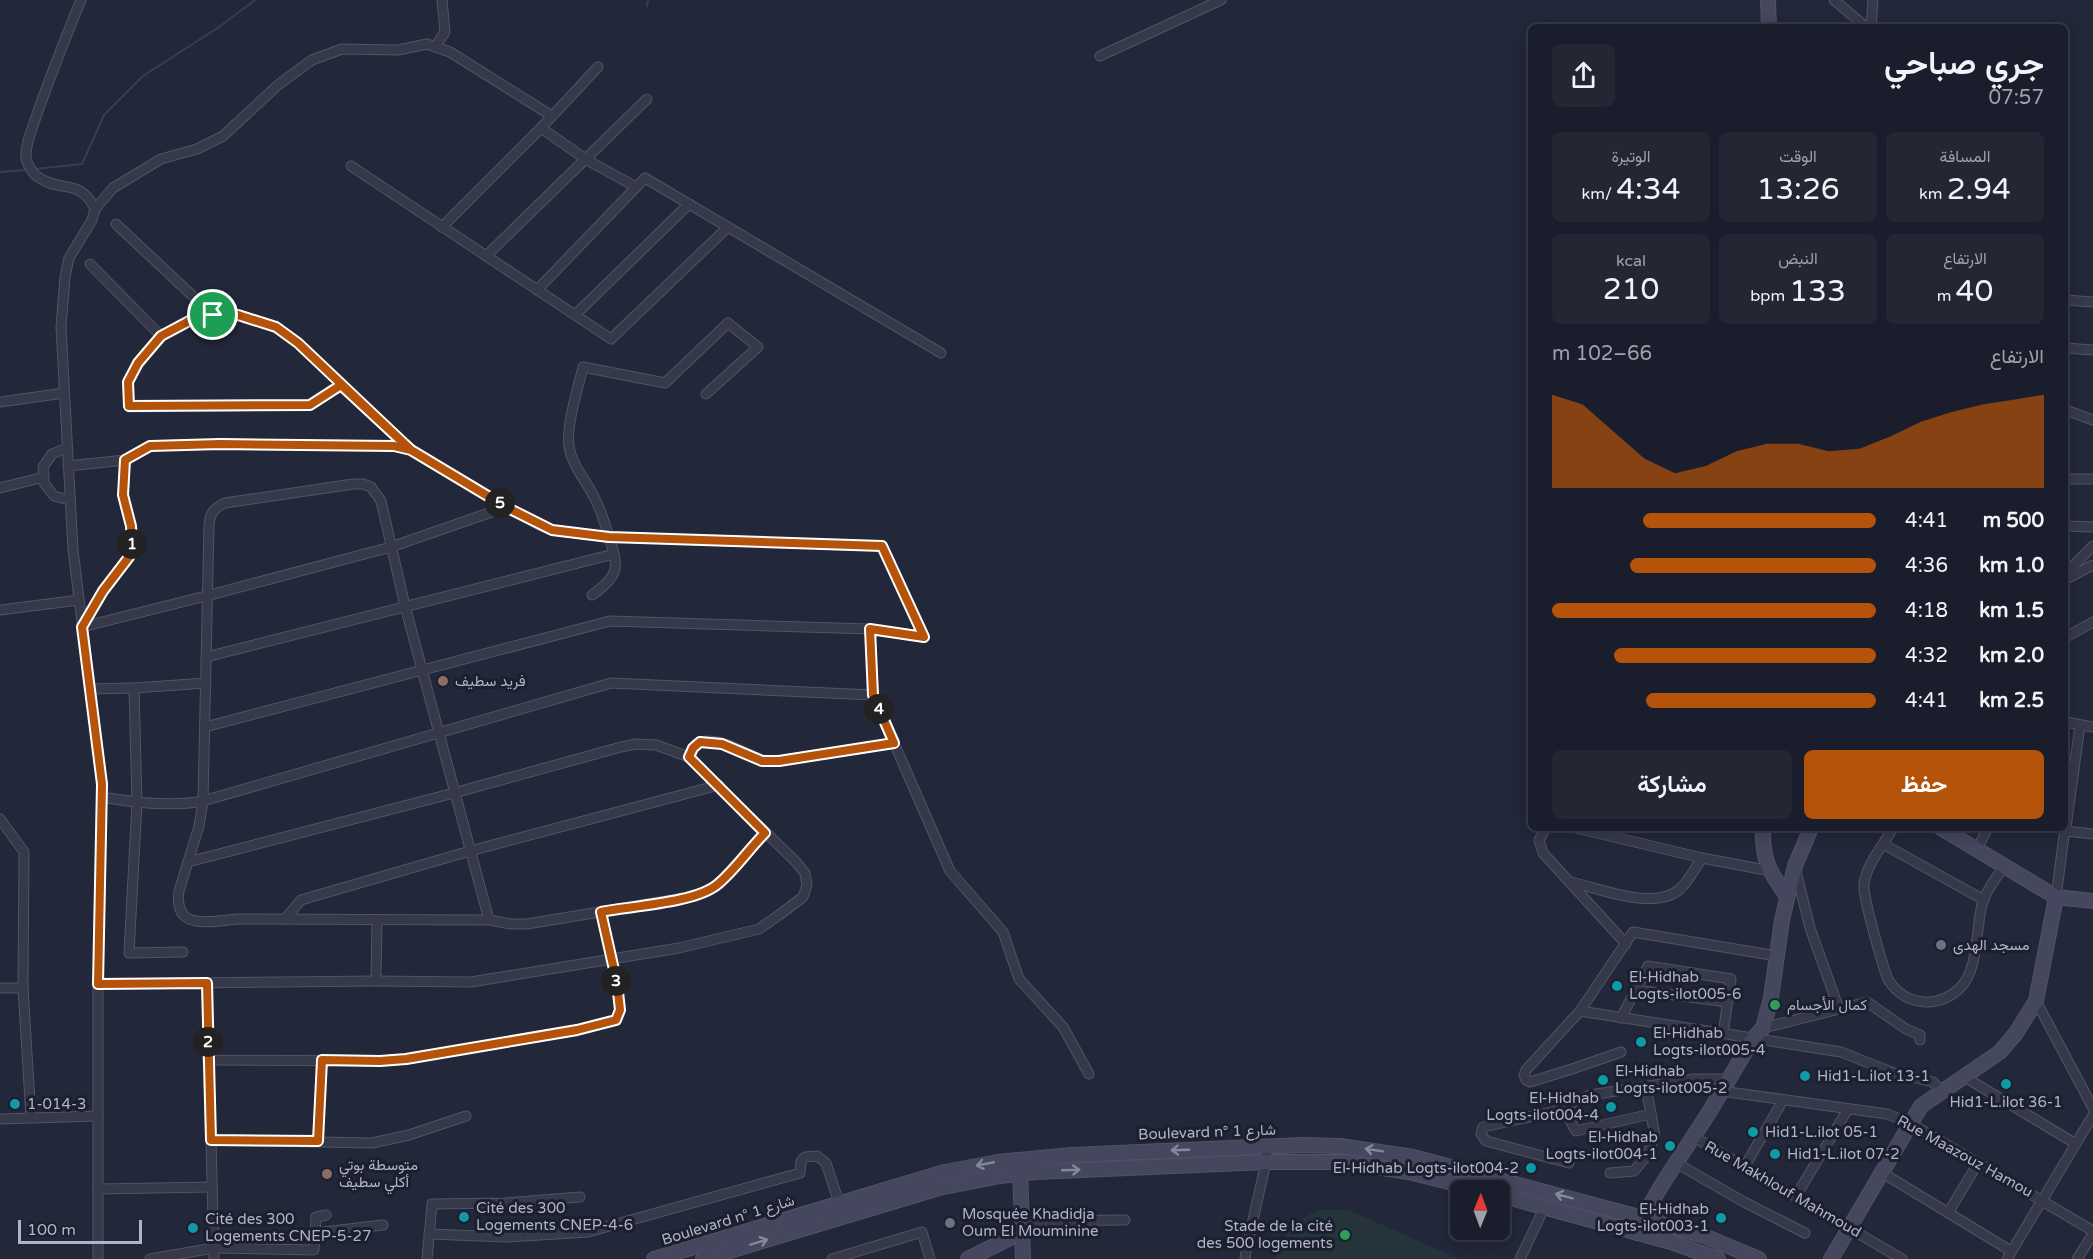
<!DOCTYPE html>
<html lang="ar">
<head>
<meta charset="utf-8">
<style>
  body { margin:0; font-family:"Varela Round",Vazirmatn,sans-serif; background:#232633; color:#f1f3f6; direction:rtl; height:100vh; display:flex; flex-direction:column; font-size:22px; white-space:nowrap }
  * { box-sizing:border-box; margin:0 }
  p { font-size:20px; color:#9fa2a9 }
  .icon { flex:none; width:33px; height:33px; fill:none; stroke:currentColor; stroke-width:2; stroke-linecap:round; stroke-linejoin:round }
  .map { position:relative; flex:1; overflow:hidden; direction:ltr }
  .side { position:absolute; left:1528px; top:24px; width:540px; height:807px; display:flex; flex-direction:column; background:#1a1d2b; border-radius:9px; box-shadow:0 3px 15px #0003,0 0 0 2px #383b47; direction:rtl }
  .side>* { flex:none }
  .needle { width:39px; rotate:1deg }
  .fabs { position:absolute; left:1450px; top:1180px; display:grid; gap:12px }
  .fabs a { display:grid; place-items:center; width:60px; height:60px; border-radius:9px; background:#1a1d2b; box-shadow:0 3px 15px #0003,0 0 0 2px #383b47; font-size:30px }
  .scale { position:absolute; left:18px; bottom:15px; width:124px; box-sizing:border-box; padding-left:6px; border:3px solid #b1b4c6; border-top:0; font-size:16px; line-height:21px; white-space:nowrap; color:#b1b4c6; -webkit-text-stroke:4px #1b1f2e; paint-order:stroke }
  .pin { position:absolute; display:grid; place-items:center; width:51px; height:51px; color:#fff; margin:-26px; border:3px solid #fff; border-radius:50%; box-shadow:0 2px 6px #0007 }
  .km { position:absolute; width:30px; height:30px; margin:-15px; border-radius:50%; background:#222; color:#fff; font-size:16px; line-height:30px; text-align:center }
  .round { display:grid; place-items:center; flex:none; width:63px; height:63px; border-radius:9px; background:#232633 }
  .summary { display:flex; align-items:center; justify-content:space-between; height:102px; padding:0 24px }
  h1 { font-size:33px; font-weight:600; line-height:45px }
  .figures { display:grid; grid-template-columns:repeat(3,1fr); gap:9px; height:102px; padding:6px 24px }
  .figures div { display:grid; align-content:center; border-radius:9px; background:#232633; text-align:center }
  .figures b { font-size:30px; font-weight:600 }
  .figures small { font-size:16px; font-weight:400 }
  .figures p { font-size:16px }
  .chart { height:168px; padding:12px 24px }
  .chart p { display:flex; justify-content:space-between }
  .chart svg { width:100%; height:108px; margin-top:6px; fill:#b45309; opacity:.7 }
  .cta { display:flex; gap:12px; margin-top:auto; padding:12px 24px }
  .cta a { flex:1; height:69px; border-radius:9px; background:#b45309; color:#fff; font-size:24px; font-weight:600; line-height:69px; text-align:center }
  .cta a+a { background:#232633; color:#f1f3f6 }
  ul { padding:0 24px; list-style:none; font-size:20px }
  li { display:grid; grid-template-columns:96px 72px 1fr; align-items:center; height:45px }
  li i { height:15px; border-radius:8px; background:#b45309 }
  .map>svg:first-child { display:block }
  .garden { fill:#25343b }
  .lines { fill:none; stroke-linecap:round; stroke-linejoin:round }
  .stream { stroke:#353c5e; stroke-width:2 }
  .street-casing { stroke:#515464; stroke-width:11 }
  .secondary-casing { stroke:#515464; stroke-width:16 }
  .street { stroke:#36394a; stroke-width:9 }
  .secondary { stroke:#44475d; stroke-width:14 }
  .oneway { stroke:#85889c }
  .route-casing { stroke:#fff; stroke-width:12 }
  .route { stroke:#b45309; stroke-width:8 }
  .education-dot { fill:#8d6e63; stroke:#1b1f2e; stroke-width:2 }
  .worship-dot { fill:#6b7280; stroke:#1b1f2e; stroke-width:2 }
  .culture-dot { fill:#0f9aa8; stroke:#1b1f2e; stroke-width:2 }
  .leisure-dot { fill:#2e9e5b; stroke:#1b1f2e; stroke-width:2 }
  .labels { text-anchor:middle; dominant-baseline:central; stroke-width:6; stroke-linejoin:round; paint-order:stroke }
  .poi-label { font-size:15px; fill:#b1b4c6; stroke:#1b1f2e; text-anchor:start }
  .street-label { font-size:15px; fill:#b1b4c6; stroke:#1b1f2e }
</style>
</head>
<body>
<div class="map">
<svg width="2093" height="1259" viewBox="0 0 2093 1259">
  <rect width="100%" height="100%" fill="#222739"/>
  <path class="garden" d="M1319,1210H1349L1459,1259H1275C1281,1235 1296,1220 1319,1210Z"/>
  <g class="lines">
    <g class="stream">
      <polyline points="647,6 648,0"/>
      <polyline points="35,169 82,164 104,115 143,76 219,27 255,0"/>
      <polyline points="0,172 26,170"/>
    </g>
    <defs>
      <g id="street">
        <path d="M81,0C65,39 50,77 36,117C32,129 25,145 26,158C27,164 33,174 38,177C61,193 80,178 95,209L92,220L69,258L65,277L61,327L73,550L102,784L98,984V1259"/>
        <polyline points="1834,0 1866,27"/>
        <polyline points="1871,27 1873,0"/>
        <polyline points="435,47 445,32 442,0"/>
        <polyline points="1100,56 1221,0"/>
        <polyline points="541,128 587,160 636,187"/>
        <polyline points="351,166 611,339 728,227"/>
        <polyline points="95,209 113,188 161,159 197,149 223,136 278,85 312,60 342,49 398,50 427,44 450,52 552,116"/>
        <polyline points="116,224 213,315"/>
        <polyline points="442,227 541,128 598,67"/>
        <polyline points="486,256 647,99"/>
        <polyline points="90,264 161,336"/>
        <polyline points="537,290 645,178 941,353"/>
        <polyline points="2066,300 2093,302"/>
        <polyline points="575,315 689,204"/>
        <polyline points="2066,348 2093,350"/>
        <polyline points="341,385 310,405 129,407 128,382 138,363 161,336 191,319 213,315 238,315 276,327 298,343 408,448"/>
        <path d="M706,394L758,347L728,323L665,383L583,367C578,388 566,426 569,446C572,466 586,480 594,497C601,510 605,523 609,537L882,546L924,637L870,629L873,695L950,871L1003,932L1019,979L1063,1027L1089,1074"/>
        <polyline points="0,402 64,393"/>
        <polyline points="2066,410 2093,420"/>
        <polyline points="67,448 52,454 43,467 44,483 54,496 70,500"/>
        <polyline points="68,466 125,460"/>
        <polyline points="2066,479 2093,479"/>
        <polyline points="0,488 44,477"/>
        <polyline points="2066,526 2093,527"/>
        <polyline points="2066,573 2093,546"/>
        <polyline points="2066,579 2093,565"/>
        <polyline points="0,610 79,600"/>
        <path d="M82,627L103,591L129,557L132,543L131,526L123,495L125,460L150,446L220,444L395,446L411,450L539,525L552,530L609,537C619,567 620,575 592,595"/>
        <polyline points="82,627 206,596 391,547 506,507"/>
        <polyline points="2066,637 2093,622"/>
        <polyline points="206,657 614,554"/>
        <polyline points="134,688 206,683"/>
        <polyline points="90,689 134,688 137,803 129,953 183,952"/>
        <polyline points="2066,722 2093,727"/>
        <polyline points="205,727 610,621 870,629"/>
        <path d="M689,757L696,744C716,734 741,752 760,759C765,762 772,761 779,761L894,743"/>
        <path d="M102,797C135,803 170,807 203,801L611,683L873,695"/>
        <polyline points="0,819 24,852 23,988 31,1118"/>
        <polyline points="1546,828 1539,840 1543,853 1626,944"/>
        <polyline points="1576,828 1702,858 1771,871"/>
        <path d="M1893,828C1884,844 1862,870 1864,889C1865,902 1883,970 1889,981C1906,1006 1938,1009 1960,988C1980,968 1975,926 1983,901C1987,889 1997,877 2004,866"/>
        <polyline points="2066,828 2080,725"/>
        <polyline points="2065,831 2093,834"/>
        <polyline points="1883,844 1984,900"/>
        <polyline points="1977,849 1988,828"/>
        <polyline points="1796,871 1810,928 1839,1009"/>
        <path d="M1571,882C1601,889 1655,911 1680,889C1689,881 1695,868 1702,858"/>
        <polyline points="2056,897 2065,828"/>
        <polyline points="285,919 301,900 470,851 719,785"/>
        <path d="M489,920L405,606L381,501L371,487L363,484H353L225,503C214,508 210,513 209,525L203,801L199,826L179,891C173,932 212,921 238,919L489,920L511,924H527L696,896L718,884L765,833"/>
        <polyline points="1777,956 1633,932 1580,1011 1841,1052 1894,1073 1933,1082 1941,1091"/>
        <polyline points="376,981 377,920"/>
        <polyline points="207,983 208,1060 380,1061 406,1059 577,1030 616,1020 620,1010 617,983 601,912"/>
        <polyline points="98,984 376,981 471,982 679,948 759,929 779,915 803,897 807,885 805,873 797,863 689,757 656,745 636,744 621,747 454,793 188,862"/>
        <polyline points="0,988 23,988"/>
        <polyline points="1636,990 1727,1002"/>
        <polyline points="2036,1001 2093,1108"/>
        <polyline points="1580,1011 1526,1070 1524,1075 1526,1080 1530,1082 1572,1069 1621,1052"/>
        <polyline points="1621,1018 1648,966 1731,979 1723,1034"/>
        <polyline points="1763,1028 1867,1002 1906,1029 1920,1035 1920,1040"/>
        <polyline points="208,1060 211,1140"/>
        <polyline points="1963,1076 2076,1144"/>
        <polyline points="1721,1091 1887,1114 1910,1123 2093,1231"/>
        <polyline points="1563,1108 1576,1131 1651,1114 1646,1087"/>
        <polyline points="0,1119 98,1116"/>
        <polyline points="1694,1137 1902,1259"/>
        <polyline points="318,1141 322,1061"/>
        <polyline points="1569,1163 1486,1141 1481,1134 1483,1127 1556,1111 1590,1095 1694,1079 1728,1079"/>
        <polyline points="1676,1163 1744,1202 1805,1233"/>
        <polyline points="1745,1166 1783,1100"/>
        <polyline points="1881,1172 2011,1251"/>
        <polyline points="1610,1173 1634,1171 1646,1157 1655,1137 1651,1114"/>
        <polyline points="98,1189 212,1187"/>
        <polyline points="1796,1196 1848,1109"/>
        <polyline points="1948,1213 1978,1163"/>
        <polyline points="1022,1221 1125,1220"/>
        <polyline points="315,1233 383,1225"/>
        <polyline points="429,1234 506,1237 588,1232 800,1173 801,1161 805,1157 817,1156 826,1163 839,1203"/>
        <polyline points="150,1259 214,1248 314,1250 316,1217 326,1215"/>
        <polyline points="214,1259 211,1140 372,1143 409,1135 466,1116"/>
        <polyline points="427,1259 432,1204 505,1203 580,1197"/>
        <polyline points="832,1259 922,1232 930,1259"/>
        <polyline points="1245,1259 1246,1251 1266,1162 1267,1146"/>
        <polyline points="1520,1259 1545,1206"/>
        <polyline points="2007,1259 2093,1115"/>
        <polyline points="2077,1259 2093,1234"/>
      </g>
      <g id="secondary">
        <polyline points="1768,0 1769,27"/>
        <path d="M1763,828C1762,859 1769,872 1787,896"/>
        <polyline points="1941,828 2056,897 2093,901"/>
        <polyline points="1020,1167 1023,1259"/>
        <polyline points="1500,1195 1671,1242 1718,1259"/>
        <path d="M1637,1233C1651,1198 1673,1168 1693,1137C1715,1105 1733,1071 1753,1039L1763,1028L1771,998L1782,920L1795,866L1811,828"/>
        <polyline points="654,1259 945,1172 998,1162 1072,1155 1302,1145 1340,1146 1413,1157 1643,1218 1702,1235 1759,1259"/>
        <polyline points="703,1259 939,1188 1000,1176 1036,1172 1266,1162 1344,1162 1409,1172 1485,1191"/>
        <polyline points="968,1259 1022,1232"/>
        <polyline points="1831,1259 1921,1106 2000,1052 2016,1033 2036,1001 2056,897"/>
      </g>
    </defs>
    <use href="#street" class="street-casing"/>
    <use href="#secondary" class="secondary-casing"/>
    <use href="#street" class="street"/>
    <use href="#secondary" class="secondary"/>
  </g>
  <defs><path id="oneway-shaft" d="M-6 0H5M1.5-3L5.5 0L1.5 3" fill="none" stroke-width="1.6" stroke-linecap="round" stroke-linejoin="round" transform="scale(1.5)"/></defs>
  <g class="oneway">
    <use href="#oneway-shaft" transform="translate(1180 1150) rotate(178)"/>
    <use href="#oneway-shaft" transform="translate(1374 1150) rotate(-171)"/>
    <use href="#oneway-shaft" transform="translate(985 1164) rotate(169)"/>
    <use href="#oneway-shaft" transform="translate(1071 1170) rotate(-2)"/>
    <use href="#oneway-shaft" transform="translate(1564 1196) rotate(-165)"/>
    <use href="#oneway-shaft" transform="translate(759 1242) rotate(-17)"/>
  </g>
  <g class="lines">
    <defs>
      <path id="route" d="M213,315H238L276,327L298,343L411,450L394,446L220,444L150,446L125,460L123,495L131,526L132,543L129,557L103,591L82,627L102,784L98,984L207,983L211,1140L318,1141L322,1060L380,1061L406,1059L577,1030L616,1020L620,1010L617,983L601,912C631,906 696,903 718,884C735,870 749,849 765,833L689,757L693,748L700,742L722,744L762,761H779L894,743L873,695L870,629L924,637L882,546L609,537L552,530L506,507L411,450L341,385L310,405L129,406L128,382L138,363L161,336L191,320L213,315"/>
    </defs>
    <use href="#route" class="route-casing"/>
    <use href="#route" class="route"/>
  </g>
  <g class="education-dot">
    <circle cx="443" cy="681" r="6"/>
    <circle cx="327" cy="1174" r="6"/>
  </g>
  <g class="worship-dot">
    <circle cx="1941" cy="945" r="6"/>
    <circle cx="950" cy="1223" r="6"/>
  </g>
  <g class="culture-dot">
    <circle cx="1617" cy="986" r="6"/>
    <circle cx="1641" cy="1042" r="6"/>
    <circle cx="1805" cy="1076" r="6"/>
    <circle cx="1603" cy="1080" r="6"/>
    <circle cx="2006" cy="1084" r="6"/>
    <circle cx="15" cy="1104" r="6"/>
    <circle cx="1611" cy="1107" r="6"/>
    <circle cx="1753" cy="1132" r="6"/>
    <circle cx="1670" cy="1146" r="6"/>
    <circle cx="1775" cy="1154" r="6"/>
    <circle cx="1531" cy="1168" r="6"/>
    <circle cx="464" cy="1217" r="6"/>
    <circle cx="1721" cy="1218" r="6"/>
    <circle cx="193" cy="1228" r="6"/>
  </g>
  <g class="leisure-dot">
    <circle cx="1775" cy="1005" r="6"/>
    <circle cx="1345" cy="1235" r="6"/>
  </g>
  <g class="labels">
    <g class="poi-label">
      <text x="455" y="681">فريد سطيف</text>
      <text x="1953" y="945">مسجد الهدى</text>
      <text x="1629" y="977">El-Hidhab<tspan x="1629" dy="17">Logts-ilot005-6</tspan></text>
      <text x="1787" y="1005">كمال الأجسام</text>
      <text x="1653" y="1033">El-Hidhab<tspan x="1653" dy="17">Logts-ilot005-4</tspan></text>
      <text x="1615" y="1071">El-Hidhab<tspan x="1615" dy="17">Logts-ilot005-2</tspan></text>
      <text x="1817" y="1076">Hid1-L.ilot 13-1</text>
      <text x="1599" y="1098" text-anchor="end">El-Hidhab<tspan x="1599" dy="17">Logts-ilot004-4</tspan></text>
      <text x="2006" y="1102" text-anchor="middle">Hid1-L.ilot 36-1</text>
      <text x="27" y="1104">1-014-3</text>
      <text x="1765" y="1132">Hid1-L.ilot 05-1</text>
      <text x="1658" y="1137" text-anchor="end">El-Hidhab<tspan x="1658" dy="17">Logts-ilot004-1</tspan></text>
      <text x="1787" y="1154">Hid1-L.ilot 07-2</text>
      <text x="339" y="1165">متوسطة بوتي<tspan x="339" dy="17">أكلي سطيف</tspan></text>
      <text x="1519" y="1168" text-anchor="end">El-Hidhab Logts-ilot004-2</text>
      <text x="476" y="1208">Cité des 300<tspan x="476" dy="17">Logements CNEP-4-6</tspan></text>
      <text x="1709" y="1209" text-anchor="end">El-Hidhab<tspan x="1709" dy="17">Logts-ilot003-1</tspan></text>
      <text x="962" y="1214">Mosquée Khadidja<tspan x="962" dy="17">Oum El Mouminine</tspan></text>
      <text x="205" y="1219">Cité des 300<tspan x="205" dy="17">Logements CNEP-5-27</tspan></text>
      <text x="1333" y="1226" text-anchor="end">Stade de la cité<tspan x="1333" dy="17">des 500 logements</tspan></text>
    </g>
    <g class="street-label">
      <text transform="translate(1207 1132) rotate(-2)">Boulevard n° شارع 1</text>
      <text transform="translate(1965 1156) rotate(29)">Rue Maazouz Hamou</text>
      <text transform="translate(1783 1189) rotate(30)">Rue Makhlouf Mahmoud</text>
      <text transform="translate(728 1220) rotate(-17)">Boulevard n° شارع 1</text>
    </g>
  </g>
</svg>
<div class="fabs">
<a><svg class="needle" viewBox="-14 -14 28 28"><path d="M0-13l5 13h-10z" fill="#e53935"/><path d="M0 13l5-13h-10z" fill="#9fa2a9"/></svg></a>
</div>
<div class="scale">100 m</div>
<div class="pin" style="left:213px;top:315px;background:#1e9e55"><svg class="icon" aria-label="arrive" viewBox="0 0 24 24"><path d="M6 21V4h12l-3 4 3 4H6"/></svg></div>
<b class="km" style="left:132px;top:544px">1</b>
<b class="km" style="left:208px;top:1042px">2</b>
<b class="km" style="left:616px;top:981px">3</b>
<b class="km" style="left:879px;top:709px">4</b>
<b class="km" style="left:500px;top:503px">5</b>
<section class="side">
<div class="summary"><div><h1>جري صباحي</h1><p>07:57</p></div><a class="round"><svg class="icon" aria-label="share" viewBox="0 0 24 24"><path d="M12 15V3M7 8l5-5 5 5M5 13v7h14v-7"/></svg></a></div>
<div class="figures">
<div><p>المسافة</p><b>2.94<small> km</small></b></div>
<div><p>الوقت</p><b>13:26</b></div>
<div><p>الوتيرة</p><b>4:34<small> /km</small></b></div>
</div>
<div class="figures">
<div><p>الارتفاع</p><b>40<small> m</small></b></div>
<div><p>النبض</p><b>133<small> bpm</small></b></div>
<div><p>kcal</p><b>210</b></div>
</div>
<div class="chart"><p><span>الارتفاع</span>66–102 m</p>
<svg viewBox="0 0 160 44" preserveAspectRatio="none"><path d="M0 44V6L10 10L20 21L30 32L40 38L50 35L60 29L70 26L80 26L90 29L100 28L110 23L120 17L130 13L140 10L150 8L160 6V44z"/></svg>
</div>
<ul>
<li><b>500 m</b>4:41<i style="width:72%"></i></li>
<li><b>1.0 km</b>4:36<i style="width:76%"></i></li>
<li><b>1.5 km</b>4:18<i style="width:100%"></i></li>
<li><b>2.0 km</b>4:32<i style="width:81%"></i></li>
<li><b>2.5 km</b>4:41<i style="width:71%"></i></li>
</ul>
<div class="cta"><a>حفظ</a><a>مشاركة</a></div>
</section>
</div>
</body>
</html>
